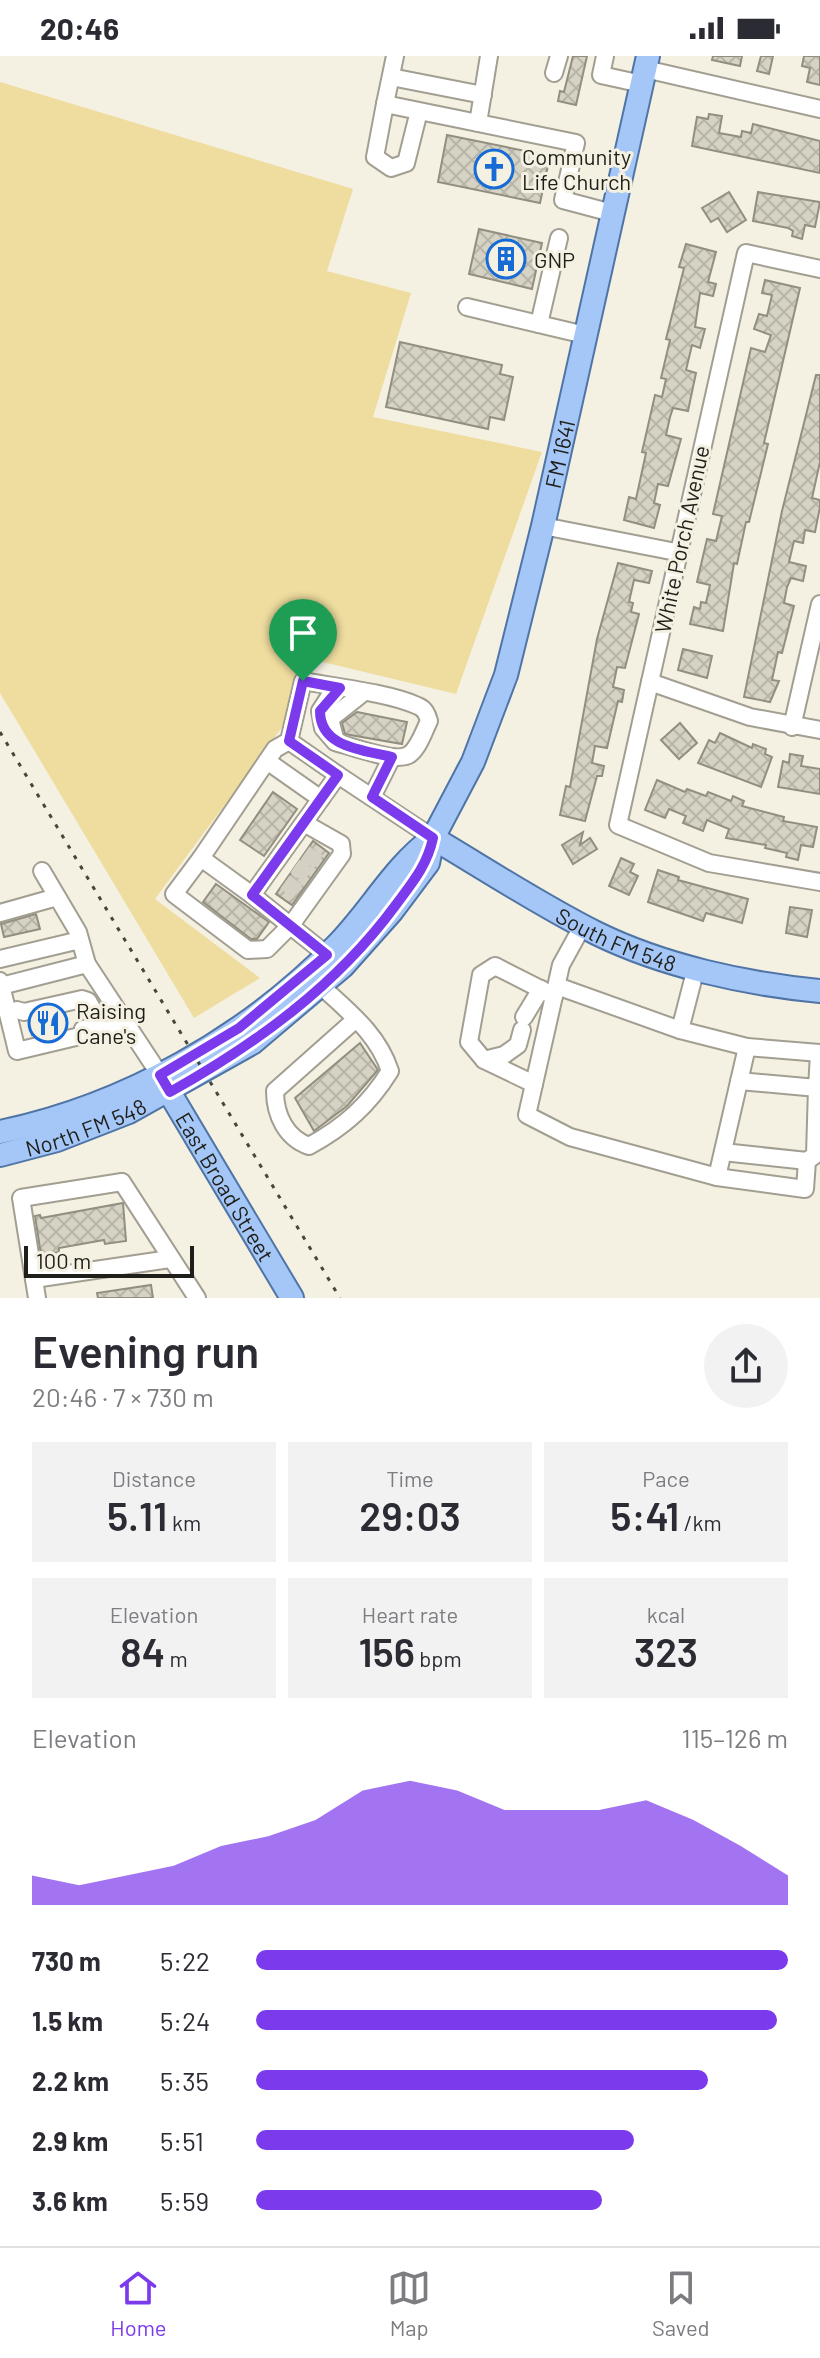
<!DOCTYPE html>
<html lang="en">
<head>
<meta charset="utf-8">
<style>
  body { margin:0; font-family:Barlow,sans-serif; background:#f2f2f3; color:#2b2b33; height:100vh; display:flex; flex-direction:column; font-size:30px; white-space:nowrap }
  * { box-sizing:border-box; margin:0 }
  p { font-size:26px; color:#7c7c81 }
  .icon { flex:none; width:44px; height:44px; fill:none; stroke:currentColor; stroke-width:2; stroke-linecap:round; stroke-linejoin:round }
  .map { position:relative; height:1242px; overflow:hidden }
  .drawer { display:flex; flex-direction:column; background:#fff; flex:1 }
  .drawer>* { flex:none }
  .scale { position:absolute; left:24px; bottom:20px; width:170px; box-sizing:border-box; padding-left:8px; border:4px solid #1f1e19; border-top:0; font-size:22px; line-height:28px; white-space:nowrap; color:#1f1e19; -webkit-text-stroke:6px #f4f0e2; paint-order:stroke }
  .pin { position:absolute; display:grid; place-items:center; width:68px; height:68px; color:#fff; margin:-82px -34px; border-radius:50% 50% 50% 0; rotate:-45deg; box-shadow:0 0 8px #0007 }
  .pin .icon { rotate:45deg }
  .round { display:grid; place-items:center; flex:none; width:84px; height:84px; border-radius:42px; background:#f2f2f3 }
  .summary { display:flex; align-items:center; justify-content:space-between; height:136px; padding:0 32px }
  h1 { font-size:44px; font-weight:600; line-height:60px }
  .figures { display:grid; grid-template-columns:repeat(3,1fr); gap:12px; height:136px; padding:8px 32px }
  .figures div { display:grid; align-content:center; border-radius:0px; background:#f2f2f3; text-align:center }
  .figures b { font-size:40px; font-weight:600 }
  .figures small { font-size:22px; font-weight:400 }
  .figures p { font-size:22px }
  .chart { height:224px; padding:16px 32px }
  .chart p { display:flex; justify-content:space-between }
  .chart svg { width:100%; height:144px; margin-top:8px; fill:#7c3aed; opacity:.7 }
  ul { padding:0 32px; list-style:none; font-size:26px }
  li { display:grid; grid-template-columns:128px 96px 1fr; align-items:center; height:60px }
  li i { height:20px; border-radius:10px; background:#7c3aed }
  .status { display:flex; justify-content:space-between; align-items:center; height:56px; padding:0 40px; background:#fff; direction:ltr }
  .status svg { height:22px; fill:currentColor }
  .dock { display:flex; justify-content:space-around; align-items:center; height:112px; border-top:2px solid #e1e1e2; background:#fff; font-size:22px; color:#7c7c81 }
  .dock a { display:grid; justify-items:center; gap:4px }
  .dock .current { color:#7c3aed }
  .map>svg:first-child { display:block }
  .green { fill:#efdd9f }
  .building { fill:url(#building-cross-hatch); stroke:#928f81; stroke-width:2 }
  .lines { fill:none; stroke-linecap:round; stroke-linejoin:round }
  .minor-tunnel { stroke:#d4d0c4; stroke-width:16; stroke-dasharray:16 8; stroke-linecap:butt }
  .minor-casing { stroke:#a29e91; stroke-width:20 }
  .major-casing { stroke:#4f74a6; stroke-width:26 }
  .minor { stroke:#fff; stroke-width:16 }
  .major { stroke:#a5c7f7; stroke-width:22 }
  .rail { stroke:#47453e; stroke-width:3; stroke-dasharray:4 8; stroke-linecap:butt }
  .route-casing { stroke:#fff; stroke-width:16 }
  .route { stroke:#7c3aed; stroke-width:10 }
  .labels { text-anchor:middle; dominant-baseline:central; stroke-width:6; stroke-linejoin:round; paint-order:stroke }
  .poi-label { font-size:22px; fill:#1f1e19; stroke:#f4f0e2; text-anchor:start }
  .street-label { font-size:22px; fill:#1f1e19; stroke:#f4f0e2 }
</style>
</head>
<body>
<div class="status"><b>20:46</b><svg viewBox="0 0 49 12"><path d="M0 12V9h3v3zM5 12V6h3v6zM10 12V3h3v9zM15 12V0h3v12zM26 1h20v11H26zM47 4h2v5h-2z"/></svg></div>
<div class="map">
<svg width="820" height="1242" viewBox="0 0 820 1242">
  <defs>
    <pattern id="building-cross-hatch" width="8" height="8" patternUnits="userSpaceOnUse" patternTransform="scale(2)"><rect width="8" height="8" fill="#d6d3c4"/><path d="M0 0l8 8M0 8l8-8" fill="none" stroke="#b7b5a8"/></pattern>
  </defs>
  <rect width="100%" height="100%" fill="#f4f0e2"/>
  <polygon class="green" points="0,26 353,133 327,215 411,237 373,361 542,396 456,638 302,601 286,666 155,843 260,922 194,962 0,637"/>
  <g class="building">
    <polygon points="573,0 587,0 576,49 558,45 560,35 564,36"/>
    <polygon points="713,0 742,0 740,10 712,4"/>
    <polygon points="761,0 773,0 769,18 757,15"/>
    <polygon points="804,0 820,0 820,29 807,26 810,12 802,10"/>
    <polygon points="709,58 722,60 719,77 741,81 742,75 751,77 753,68 820,85 820,117 692,90 697,61 708,63"/>
    <polygon points="447,79 550,100 540,147 438,126"/>
    <polygon points="729,136 746,164 727,176 718,162 711,166 702,152"/>
    <polygon points="758,136 820,146 815,171 805,169 802,183 792,180 793,175 788,172 753,165"/>
    <polygon points="479,173 542,187 532,233 469,218"/>
    <polygon points="686,188 716,196 708,226 716,228 713,240 700,237 695,271 705,273 700,292 692,289 686,314 696,317 688,355 673,352 670,361 666,379 681,383 668,430 658,428 654,447 660,449 654,472 624,464 629,441 636,443 646,397 642,396 655,339 662,341 666,323 661,322 670,284 666,283 684,212 679,211"/>
    <polygon points="765,224 800,232 764,387 768,388 749,466 746,466 737,508 734,507 723,575 690,568 694,551 700,553 701,546 706,547 710,529 697,526 707,483 716,485 722,460 713,458 751,292 765,296 771,279 754,273 759,258 767,260 772,239 762,237"/>
    <polygon points="400,286 502,309 500,318 513,321 504,364 490,361 488,373 386,351"/>
    <polygon points="816,319 820,319 820,406 812,442 820,444 820,451 815,476 805,474 803,487 794,485 789,506 806,510 803,525 791,522 787,531 784,547 794,550 782,597 778,596 772,624 779,625 770,646 744,641 782,455"/>
    <polygon points="618,507 652,515 649,527 634,524 629,546 633,547 631,556 639,558 625,612 617,611 613,631 624,634 622,646 618,645 607,692 595,690 592,707 604,710 602,720 597,720 585,765 560,759 566,730 570,731 597,583"/>
    <polygon points="683,593 712,600 707,622 678,614"/>
    <polygon points="357,656 407,666 402,688 345,678 342,667"/>
    <polygon points="680,667 697,687 679,703 661,684"/>
    <polygon points="720,677 752,692 753,688 766,693 765,698 772,701 761,731 698,707 709,684 715,687"/>
    <polygon points="790,698 803,700 801,710 820,713 820,738 778,731 783,705 789,707"/>
    <polygon points="657,724 685,736 687,733 706,740 708,736 731,745 733,740 744,745 742,750 784,761 783,765 817,771 813,791 801,789 798,804 786,801 787,797 765,792 766,789 726,782 729,773 707,764 703,775 683,767 686,760 669,753 665,762 645,754"/>
    <polygon points="273,736 297,753 264,800 240,784"/>
    <polygon points="583,776 580,789 590,782 597,793 573,808 562,789"/>
    <polygon points="313,785 329,797 292,849 276,838"/>
    <polygon points="621,802 634,808 630,816 638,820 629,839 609,830"/>
    <polygon points="658,814 679,821 678,824 748,843 742,867 706,857 703,865 648,846"/>
    <polygon points="216,828 269,866 257,883 251,883 203,846"/>
    <polygon points="790,851 812,854 807,881 786,877"/>
    <polygon points="36,858 40,873 4,881 1,868"/>
    <polygon points="64,958 67,972 32,979 29,966"/>
    <polygon points="360,987 378,1014 347,1050 314,1075 295,1042"/>
    <polygon points="123,1147 126,1185 105,1188 104,1184 59,1192 59,1196 41,1199 35,1160 40,1159 41,1162"/>
    <polygon points="151,1229 153,1242 98,1242 97,1237"/>
  </g>
  <g class="lines">
    <g class="minor-tunnel">
      <polyline points="305,797 327,812"/>
      <polyline points="295,810 318,826"/>
      <polyline points="285,826 307,842"/>
    </g>
    <defs>
      <g id="minor">
        <polyline points="605,0 601,19 642,28"/>
        <polyline points="645,13 820,53"/>
        <polyline points="554,17 559,0"/>
        <polyline points="391,21 483,39"/>
        <polyline points="385,48 395,0"/>
        <path d="M419,55L406,107L391,112L375,101L385,48C449,61 512,74 576,87L563,144L612,157"/>
        <polyline points="478,67 489,0"/>
        <polyline points="820,213 746,197 618,769 709,807 820,826"/>
        <polyline points="467,251 585,279"/>
        <polyline points="539,268 559,182"/>
        <polyline points="543,470 676,496"/>
        <polyline points="650,626 750,661 820,674"/>
        <polyline points="792,671 820,548"/>
        <polyline points="335,682 330,663 363,637"/>
        <path d="M289,685L303,625C335,631 390,637 418,650C425,653 427,658 429,665C424,675 419,691 410,698C398,708 350,690 335,686L323,672L320,655L329,641L340,632"/>
        <polyline points="267,705 321,743"/>
        <polyline points="372,741 392,701"/>
        <polyline points="201,802 174,838 248,894 267,893 291,869 342,798 341,788 304,767"/>
        <polyline points="42,815 78,876 87,908"/>
        <polyline points="252,839 201,802 275,693 289,685 338,719"/>
        <polyline points="0,857 57,841"/>
        <polyline points="327,899 252,839 338,719 433,782"/>
        <polyline points="0,903 80,884"/>
        <polyline points="0,925 17,995 126,969"/>
        <polyline points="1,930 87,908 160,1019"/>
        <path d="M321,930C349,956 378,978 390,1015C369,1049 344,1071 309,1090C286,1082 275,1059 275,1035L356,963"/>
        <polyline points="557,930 680,974 747,991 717,1121 570,1081 527,1059 561,909 583,869"/>
        <polyline points="17,954 24,956 82,943 88,945 98,963 93,971 83,973"/>
        <polyline points="524,961 541,933"/>
        <polyline points="680,974 696,912"/>
        <polyline points="747,991 820,997"/>
        <polyline points="484,1004 504,999 518,989 522,974"/>
        <polyline points="739,1025 817,1032 819,998"/>
        <polyline points="534,1028 484,1004 469,986 481,919 495,910 554,940"/>
        <polyline points="723,1096 807,1105"/>
        <polyline points="717,1121 805,1133 807,1105 815,1099 817,1032"/>
        <polyline points="34,1223 170,1203"/>
        <polyline points="37,1242 21,1142 122,1126 197,1242"/>
      </g>
      <g id="major">
        <path id="s1" d="M433,782C487,814 540,849 596,877C663,910 746,928 820,935"/>
        <path id="s2" d="M162,1024L292,1242"/>
        <path d="M0,1076C126,1050 247,981 336,890C370,856 394,810 433,782"/>
        <path id="s3" d="M0,1099L57,1084L129,1056L252,987L343,910L392,855L428,807L433,782L473,706L506,619L543,470L648,0"/>
      </g>
    </defs>
    <use href="#minor" class="minor-casing"/>
    <use href="#major" class="major-casing"/>
    <use href="#minor" class="minor"/>
    <use href="#major" class="major"/>
    <polyline class="rail" points="0,676 340,1242"/>
  </g>
  <g class="lines">
    <defs>
      <path id="route" d="M303,625L340,632L320,655C320,692 364,694 392,701L372,741L433,782C427,810 412,827 395,850C336,930 256,988 170,1036L160,1019L239,972L327,899L252,839L338,719L289,685Z"/>
    </defs>
    <use href="#route" class="route-casing"/>
    <use href="#route" class="route"/>
  </g>
  <defs>
    <symbol id="church-ring" viewBox="-11 -11 22 22"><circle r="9.5" fill="#f4f0e2" stroke="#166bd5" stroke-width="1.5"/><path d="M-1.2-6h2.4v3.5h3.3v2.4h-3.3V6h-2.4V-.1h-3.3v-2.4h3.3Z" fill="#166bd5"/></symbol>
    <symbol id="building-ring" viewBox="-11 -11 22 22"><circle r="9.5" fill="#f4f0e2" stroke="#166bd5" stroke-width="1.5"/><path d="M-4-6H4V6H1V3H-1V6H-4ZM-2.5-4.3h1.7v1.8h-1.7ZM.8-4.3h1.7v1.8H.8ZM-2.5-1h1.7V.8h-1.7ZM.8-1h1.7V.8H.8Z" fill="#166bd5"/></symbol>
    <symbol id="restaurant-ring" viewBox="-11 -11 22 22"><circle r="9.5" fill="#f4f0e2" stroke="#166bd5" stroke-width="1.5"/><path d="M-5-6h1v4h1v-4h1v4h1v-4h1v5L-1.5 .5V6h-2V.5L-5-1ZM5-6V6H3V1.5H1.5Q1.5-4 5-6Z" fill="#166bd5"/></symbol>
  </defs>
  <g fill-rule="evenodd">
    <use href="#church-ring" x="472" y="91" width="44" height="44"/>
    <use href="#building-ring" x="484" y="181" width="44" height="44"/>
    <use href="#restaurant-ring" x="26" y="945" width="44" height="44"/>
  </g>
  <g class="labels">
    <g class="poi-label">
      <text x="522" y="100">Community<tspan x="522" dy="25">Life Church</tspan></text>
      <text x="534" y="203">GNP</text>
      <text x="76" y="954">Raising<tspan x="76" dy="25">Cane's</tspan></text>
    </g>
    <g class="street-label">
      <text stroke="none"><textPath href="#s3" startOffset="962">FM 1641</textPath></text>
      <text transform="translate(681 483) rotate(-78)">White Porch Avenue</text>
      <text stroke="none"><textPath href="#s1" startOffset="210">South FM 548</textPath></text>
      <text stroke="none"><textPath href="#s3" startOffset="90">North FM 548</textPath></text>
      <text stroke="none"><textPath href="#s2" startOffset="124">East Broad Street</textPath></text>
    </g>
  </g>
</svg>
<div class="scale">100 m</div>
<div class="pin" style="left:303px;top:625px;background:#1e9e55"><svg class="icon" aria-label="arrive" viewBox="0 0 24 24"><path d="M6 21V4h12l-3 4 3 4H6"/></svg></div>
</div>
<section class="drawer">
<div class="summary"><div><h1>Evening run</h1><p>20:46 · 7 × 730 m</p></div><a class="round"><svg class="icon" aria-label="share" viewBox="0 0 24 24"><path d="M12 15V3M7 8l5-5 5 5M5 13v7h14v-7"/></svg></a></div>
<div class="figures">
<div><p>Distance</p><b>5.11<small> km</small></b></div>
<div><p>Time</p><b>29:03</b></div>
<div><p>Pace</p><b>5:41<small> /km</small></b></div>
</div>
<div class="figures">
<div><p>Elevation</p><b>84<small> m</small></b></div>
<div><p>Heart rate</p><b>156<small> bpm</small></b></div>
<div><p>kcal</p><b>323</b></div>
</div>
<div class="chart"><p><span>Elevation</span>115–126 m</p>
<svg viewBox="0 0 160 44" preserveAspectRatio="none"><path d="M0 44V35L10 38L20 35L30 32L40 26L50 23L60 18L70 9L80 6L90 9L100 15L110 15L120 15L130 12L140 18L150 26L160 35V44z"/></svg>
</div>
<ul>
<li><b>730 m</b>5:22<i style="width:100%"></i></li>
<li><b>1.5 km</b>5:24<i style="width:98%"></i></li>
<li><b>2.2 km</b>5:35<i style="width:85%"></i></li>
<li><b>2.9 km</b>5:51<i style="width:71%"></i></li>
<li><b>3.6 km</b>5:59<i style="width:65%"></i></li>
</ul>
</section>
<nav class="dock">
<a class="current"><svg class="icon" aria-label="home" viewBox="0 0 24 24"><path d="M3 11l9-7 9 7M6 9v11h12V9"/></svg>Home</a>
<a><svg class="icon" aria-label="map" viewBox="0 0 24 24"><path d="M3 6l6-2 6 2 6-2v14l-6 2-6-2-6 2zM9 4v14M15 6v14"/></svg>Map</a>
<a><svg class="icon" aria-label="saved" viewBox="0 0 24 24"><path d="M7 4h10v16l-5-4-5 4z"/></svg>Saved</a>
</nav>
</body>
</html>
